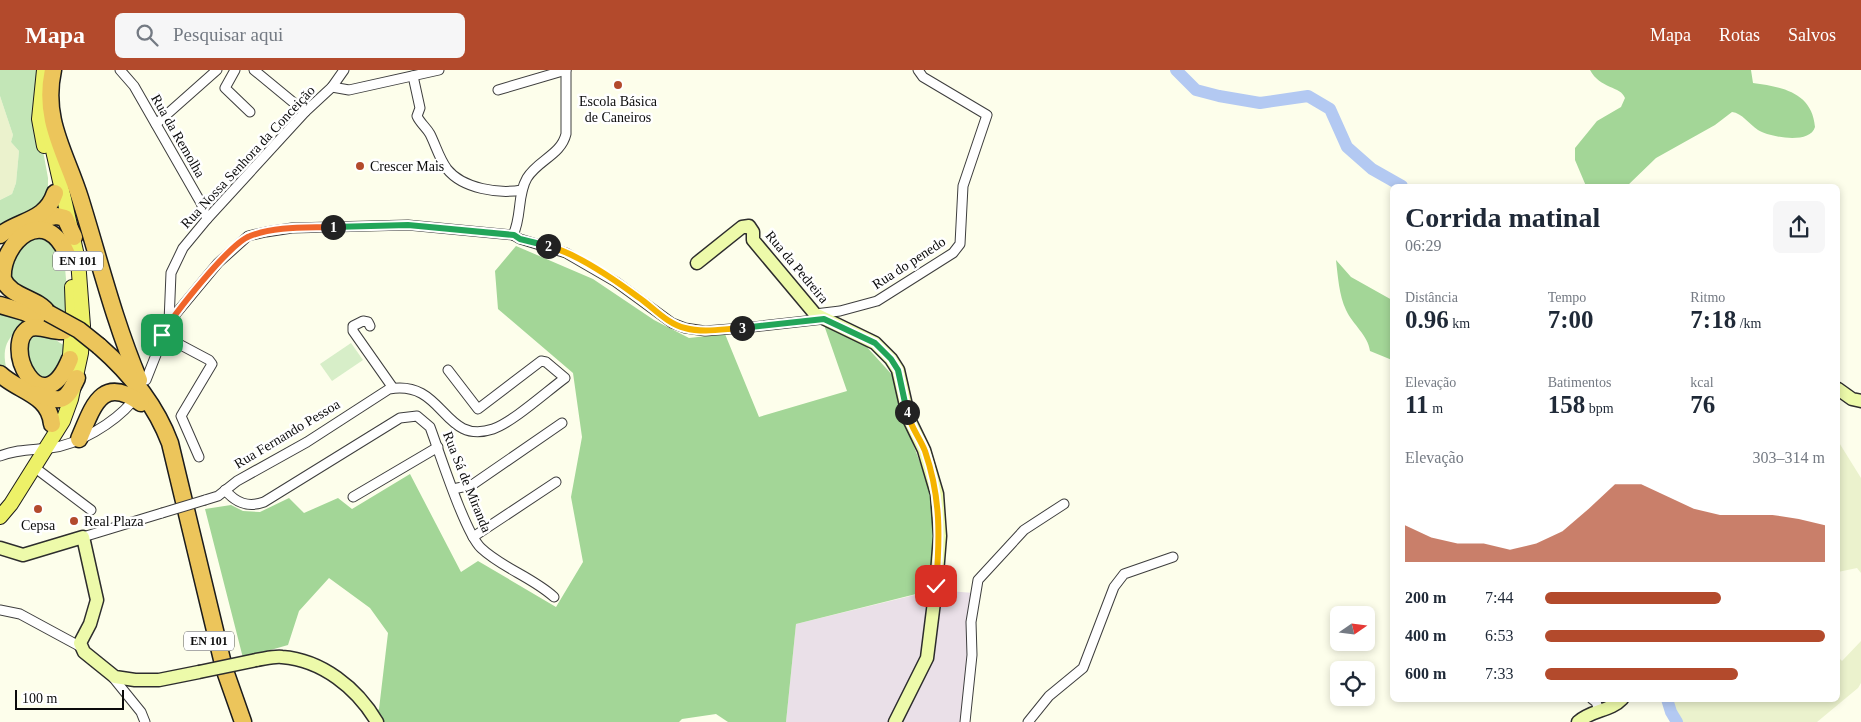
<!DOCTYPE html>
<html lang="pt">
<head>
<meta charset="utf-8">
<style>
  body { margin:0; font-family:Georgia,serif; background:#f6f6f7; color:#1f2937; height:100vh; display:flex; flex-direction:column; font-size:19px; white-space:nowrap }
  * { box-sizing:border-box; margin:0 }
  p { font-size:16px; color:#747a83 }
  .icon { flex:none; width:28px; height:28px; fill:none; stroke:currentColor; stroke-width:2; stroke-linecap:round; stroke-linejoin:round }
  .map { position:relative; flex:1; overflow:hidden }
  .sheet { position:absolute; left:1390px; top:114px; width:450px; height:518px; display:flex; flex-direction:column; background:#fff; border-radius:8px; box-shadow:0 2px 8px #0003 }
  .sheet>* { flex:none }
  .needle { width:32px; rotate:76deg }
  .tools { position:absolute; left:1330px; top:536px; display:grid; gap:10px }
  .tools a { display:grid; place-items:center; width:45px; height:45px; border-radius:8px; background:#fff; box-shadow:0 2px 8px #0003; font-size:25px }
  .scale { position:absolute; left:15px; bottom:12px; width:109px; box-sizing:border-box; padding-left:5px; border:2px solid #0b0b0b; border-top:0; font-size:14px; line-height:18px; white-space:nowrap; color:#0b0b0b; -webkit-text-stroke:4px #fff; paint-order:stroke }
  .pin { position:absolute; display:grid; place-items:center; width:42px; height:42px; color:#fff; margin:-21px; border-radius:10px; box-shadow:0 2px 8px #0006 }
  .km { position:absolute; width:25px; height:25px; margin:-12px; border-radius:50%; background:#222; color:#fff; font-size:14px; line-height:25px; text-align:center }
  .round { display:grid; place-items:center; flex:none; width:52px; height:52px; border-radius:8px; background:#f6f6f7 }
  .headline { display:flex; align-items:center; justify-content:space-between; height:85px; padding:0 15px }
  h1 { font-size:28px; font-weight:700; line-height:38px }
  .stats { display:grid; grid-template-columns:repeat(3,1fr); gap:8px; height:85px; padding:5px 15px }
  .stats div { display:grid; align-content:center }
  .stats b { font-size:25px; font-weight:700 }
  .stats small { font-size:14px; font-weight:400 }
  .stats p { font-size:14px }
  .chart { height:140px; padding:10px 15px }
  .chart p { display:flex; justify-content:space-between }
  .chart svg { width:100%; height:90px; margin-top:5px; fill:#b34a2c; opacity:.7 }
  ul { padding:0 15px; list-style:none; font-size:16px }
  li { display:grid; grid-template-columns:80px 60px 1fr; align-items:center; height:38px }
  li i { height:12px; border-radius:6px; background:#b34a2c }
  header { display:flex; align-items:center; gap:30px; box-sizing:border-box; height:70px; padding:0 25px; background:#b34a2c; color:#fff }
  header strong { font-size:24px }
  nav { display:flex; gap:28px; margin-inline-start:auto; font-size:18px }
  .search { width:350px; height:45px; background:#f6f6f7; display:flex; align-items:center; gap:12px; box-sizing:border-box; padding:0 18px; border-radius:8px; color:#747a83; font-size:19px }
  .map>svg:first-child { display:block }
  .industrial { fill:#eae0e8 }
  .farmland { fill:#ebf2cd }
  .green { fill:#c3e6b7 }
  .forest { fill:#a3d697 }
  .pitch { fill:#d7eec8 }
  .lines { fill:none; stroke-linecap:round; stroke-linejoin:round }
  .river { stroke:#b3c9f2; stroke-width:12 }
  .street-casing { stroke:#3e3e3e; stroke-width:11 }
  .secondary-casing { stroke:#2d2d2d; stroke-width:15 }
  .primary-casing { stroke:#1c1c1c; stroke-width:16 }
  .highway-casing { stroke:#1c1c1c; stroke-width:19 }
  .street { stroke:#fff; stroke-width:9 }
  .secondary { stroke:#edfaaa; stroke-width:12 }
  .primary { stroke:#edf168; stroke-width:14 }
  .highway { stroke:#ecc55b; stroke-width:16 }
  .street-bridge-casing { stroke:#3e3e3e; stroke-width:11; stroke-linecap:butt }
  .secondary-bridge-casing { stroke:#2d2d2d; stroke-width:15; stroke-linecap:butt }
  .highway-bridge-casing { stroke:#1c1c1c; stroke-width:19; stroke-linecap:butt }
  .street-bridge { stroke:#fff; stroke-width:9 }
  .secondary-bridge { stroke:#edfaaa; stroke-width:12 }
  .highway-bridge { stroke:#ecc55b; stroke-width:16 }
  .split-1-casing { stroke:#fff; stroke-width:10 }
  .split-2-casing { stroke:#fff; stroke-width:10 }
  .split-3-casing { stroke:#fff; stroke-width:10 }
  .split-4-casing { stroke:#fff; stroke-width:10 }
  .split-5-casing { stroke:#fff; stroke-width:10 }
  .split-1 { stroke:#f0652b; stroke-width:6 }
  .split-2 { stroke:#22a559; stroke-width:6 }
  .split-3 { stroke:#f5b400; stroke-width:6 }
  .split-4 { stroke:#22a559; stroke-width:6 }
  .split-5 { stroke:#f5b400; stroke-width:6 }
  .poi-dot { fill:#b34a2c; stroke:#fff; stroke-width:2 }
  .labels { text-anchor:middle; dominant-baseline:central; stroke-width:5; stroke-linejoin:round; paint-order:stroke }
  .shield { fill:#fff; stroke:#545454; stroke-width:1 }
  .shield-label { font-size:12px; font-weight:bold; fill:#0b0b0b }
  .poi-label { font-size:14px; fill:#0b0b0b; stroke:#fff }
  .street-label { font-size:14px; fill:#0b0b0b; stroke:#fff }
</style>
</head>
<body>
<header>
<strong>Mapa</strong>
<div class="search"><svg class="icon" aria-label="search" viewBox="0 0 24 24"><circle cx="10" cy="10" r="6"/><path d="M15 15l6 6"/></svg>Pesquisar aqui</div>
<nav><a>Mapa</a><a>Rotas</a><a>Salvos</a></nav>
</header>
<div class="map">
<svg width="1861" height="652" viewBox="0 0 1861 652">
  <rect width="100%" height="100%" fill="#fdfeeb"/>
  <polygon class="industrial" points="935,520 974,523 964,652 786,652 796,554"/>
  <g class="farmland">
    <polygon points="0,26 13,65 11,72 19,81 16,113 12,124 0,130"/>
    <polygon points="1838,371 1861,408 1861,503 1857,498 1838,502"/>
    <polygon points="1861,571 1861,613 1858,618 1817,652 1677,652 1671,642 1667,629 1838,629 1838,587 1842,591"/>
  </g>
  <g class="green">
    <polygon points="0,0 40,0 37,48 48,108 48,127 37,143 0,161 0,130 12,124 16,113 19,81 11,72 13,65 0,26"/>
    <polygon points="45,166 64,186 69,244 43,232 9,211 14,176"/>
    <path d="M0,242L30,250C10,265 0,273 7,301L0,299Z"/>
    <polygon points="24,265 48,265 68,278 62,298 42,311 21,306 14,298 12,291 12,278"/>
  </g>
  <g class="forest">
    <path d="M1590,0H1751L1753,13C1782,17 1812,22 1815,57C1810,75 1769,67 1758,60C1749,54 1742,43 1732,42L1715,55L1656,88L1627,116H1586L1575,90V78L1597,51L1621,37L1625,28C1621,16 1600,19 1590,0Z"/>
    <polygon points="516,176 593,209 654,250 689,268 725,264 759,347 847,321 824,255 865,275 894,307 909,363 928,414 934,452 932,520 796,554 786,652 728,652 716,644 682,649 679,652 377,652 373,645 379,639 388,563 370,538 329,508 299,541 288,575 243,588 205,439 231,435 243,441 260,442 289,428 304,443 338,428 352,439 410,404 461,502 478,491 556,537 583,492 571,427 582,367 573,303 498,239 495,201"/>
    <path d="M1336,190L1351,207L1392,230V290L1370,281C1368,265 1353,255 1346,240C1339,225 1338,207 1336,190Z"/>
  </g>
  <polygon class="pitch" points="351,273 363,290 332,311 320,294"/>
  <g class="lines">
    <g class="river">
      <polyline points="1176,0 1196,20 1219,26 1260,33 1308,26 1330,39 1347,77 1372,99 1402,116"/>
      <polyline points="1667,629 1671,642 1677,652"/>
    </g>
    <defs>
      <g id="street">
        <polyline points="120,0 134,16 201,133 207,149"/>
        <polyline points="235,0 225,18 250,42"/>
        <polyline points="254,0 305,42"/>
        <path d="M413,6L420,38L417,46C420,53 426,57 430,64C436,76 439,88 447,99C463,119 499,124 522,120"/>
        <polyline points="332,17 349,20 439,0"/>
        <polyline points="498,20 566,0"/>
        <polyline points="156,54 217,0"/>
        <polyline points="513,165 520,169 566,183 616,212 672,253 685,258 705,261 743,258 824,249"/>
        <path d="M513,165C522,147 517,125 527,108C538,90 561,85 566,64V0"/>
        <polyline points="815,244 840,241 877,231 953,183 960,174 963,116 987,45 923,7 918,0"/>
        <polyline points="169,252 218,193 248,166 266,162 292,158 408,155 513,165"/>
        <polyline points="370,256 368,252 363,251 353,256 353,261 393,318"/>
        <polyline points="162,265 209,290 212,294 181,346 199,387"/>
        <polyline points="146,310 169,252 171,203 183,178 207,149 305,42 332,17 344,0"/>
        <path d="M0,386C17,379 33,380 50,378C78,375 114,353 132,332"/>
        <polyline points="34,397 91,440"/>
        <polyline points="453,419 472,415 562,353"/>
        <path d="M225,420C236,433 248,438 264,432L400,348L417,346L430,357C439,381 465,463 481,478C502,498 532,507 554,527"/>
        <polyline points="353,427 438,377"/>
        <path d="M205,430L218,426L237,411L307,372L389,319C445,309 442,376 493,359C513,352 546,322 565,308L546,292L541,291L478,339L448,300"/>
        <polyline points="83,467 162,443"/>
        <polyline points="473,467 556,412"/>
        <polyline points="0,540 20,544 81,577"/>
        <polyline points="111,605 141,642 145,652"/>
        <polyline points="1592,629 1596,632 1599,640"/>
        <polyline points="965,652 972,585 971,552 978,510 1024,460 1064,434"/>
        <polyline points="1028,652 1049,626 1083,598 1114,517 1124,504 1173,487"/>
      </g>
      <g id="secondary">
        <polyline points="697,193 742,157 749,156 753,162 753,170 815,244 875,273 891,289 898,300 909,349 924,380 937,424 940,466 936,516 927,588 895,652"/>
        <polyline points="1838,319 1852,329 1861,331"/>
        <polyline points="0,478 23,485 83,467 97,530 90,554 80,573 84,582 115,607 135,610 159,610 199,602"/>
        <path d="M256,590C264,589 274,586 282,587C322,590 357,618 377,652"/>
        <path d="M1578,652C1591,640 1611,641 1622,629"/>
      </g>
      <g id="primary">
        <polyline points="44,0 39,49 44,76"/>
        <polyline points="69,298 73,245 72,217"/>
        <polyline points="0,447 11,434 63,351 71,329 81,283 83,256 78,190 49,63"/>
      </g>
      <g id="highway">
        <path d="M53,0C42,50 66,83 80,128C99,189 114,251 139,310"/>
        <polyline points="35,150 57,146 65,148 74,167"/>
        <path d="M0,165C20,150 46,151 55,123"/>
        <polyline points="0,235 24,242 55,256"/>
        <path d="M48,243C37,227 11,228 3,209C0,174 46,129 69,189"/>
        <path d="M64,261C52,262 42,255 30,258C0,273 41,359 70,289"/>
        <path d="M99,276C130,303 155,333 170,373L224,598L243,652"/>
        <path d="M0,304C19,322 49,324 52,354"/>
        <path d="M35,324C61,332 65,334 77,308"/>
        <path d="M79,369C93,337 101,304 141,333"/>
      </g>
    </defs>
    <use href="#street" class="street-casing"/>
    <use href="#secondary" class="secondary-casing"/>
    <use href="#primary" class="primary-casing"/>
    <use href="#highway" class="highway-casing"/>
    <use href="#street" class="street"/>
    <use href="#secondary" class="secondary"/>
    <use href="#primary" class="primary"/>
    <use href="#highway" class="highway"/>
    <defs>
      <polyline id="street-bridge" points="162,443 205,430"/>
      <polyline id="secondary-bridge" points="199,602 256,590"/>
      <polyline id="highway-bridge" points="48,243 79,260 99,276"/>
    </defs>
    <use href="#street-bridge" class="street-bridge-casing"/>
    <use href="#secondary-bridge" class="secondary-bridge-casing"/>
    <use href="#highway-bridge" class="highway-bridge-casing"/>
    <use href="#street-bridge" class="street-bridge"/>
    <use href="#secondary-bridge" class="secondary-bridge"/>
    <use href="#highway-bridge" class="highway-bridge"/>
  </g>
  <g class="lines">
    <defs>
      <path id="split-1" d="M162,265C173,245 230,173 250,166C276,156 306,158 333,157"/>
      <polyline id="split-2" points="333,157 408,155 514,165 520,169 548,176"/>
      <path id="split-3" d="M548,176C575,183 615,210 638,227C653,237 667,254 685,258C703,263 723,259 742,258"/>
      <polyline id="split-4" points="742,258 824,249 875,273 891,289 898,300 907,342"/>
      <path id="split-5" d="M907,342C910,356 920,368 925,381C941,428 940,467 936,516"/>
    </defs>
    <use href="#split-1" class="split-1-casing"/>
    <use href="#split-2" class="split-2-casing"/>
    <use href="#split-3" class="split-3-casing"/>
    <use href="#split-4" class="split-4-casing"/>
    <use href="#split-5" class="split-5-casing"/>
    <use href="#split-1" class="split-1"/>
    <use href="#split-2" class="split-2"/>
    <use href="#split-3" class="split-3"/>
    <use href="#split-4" class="split-4"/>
    <use href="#split-5" class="split-5"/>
  </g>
  <g class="poi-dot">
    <circle cx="618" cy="15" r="5"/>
    <circle cx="360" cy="96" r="5"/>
    <circle cx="38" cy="439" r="5"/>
    <circle cx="74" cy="451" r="5"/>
  </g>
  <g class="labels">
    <g class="shield">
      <rect x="53" y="181.5" width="50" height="19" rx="4"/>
      <rect x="184" y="561.5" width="50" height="19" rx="4"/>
    </g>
    <g class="shield-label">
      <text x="78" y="191">EN 101</text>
      <text x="209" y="571">EN 101</text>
    </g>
    <g class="poi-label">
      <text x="618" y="31">Escola Básica<tspan x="618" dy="16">de Caneiros</tspan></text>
      <text x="370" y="96" text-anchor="start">Crescer Mais</text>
      <text x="84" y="451" text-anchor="start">Real Plaza</text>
      <text x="38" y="455">Cepsa</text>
    </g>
    <g class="street-label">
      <text transform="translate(178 66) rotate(60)">Rua da Remolha</text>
      <text transform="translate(248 87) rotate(-47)">Rua Nossa Senhora da Conceição</text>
      <text transform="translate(909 193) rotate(-33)">Rua do penedo</text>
      <text transform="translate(797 197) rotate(50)">Rua da Pedreira</text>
      <text transform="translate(287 364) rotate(-31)">Rua Fernando Pessoa</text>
      <text transform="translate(467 412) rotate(68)">Rua Sá de Miranda</text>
    </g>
  </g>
</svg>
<div class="tools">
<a><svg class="needle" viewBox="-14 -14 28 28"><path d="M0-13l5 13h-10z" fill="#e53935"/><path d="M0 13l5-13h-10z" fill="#747a83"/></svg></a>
<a><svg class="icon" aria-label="locate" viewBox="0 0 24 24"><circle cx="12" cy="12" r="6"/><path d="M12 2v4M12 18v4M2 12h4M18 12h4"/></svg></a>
</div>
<div class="scale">100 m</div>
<div class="pin" style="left:162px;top:265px;background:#1e9e55"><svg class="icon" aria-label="arrive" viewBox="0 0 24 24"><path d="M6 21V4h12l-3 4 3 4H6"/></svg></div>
<div class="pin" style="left:936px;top:516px;background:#d93025"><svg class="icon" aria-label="check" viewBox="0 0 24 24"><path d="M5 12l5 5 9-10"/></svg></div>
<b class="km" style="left:333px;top:157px">1</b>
<b class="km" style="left:548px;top:176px">2</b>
<b class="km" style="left:742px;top:258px">3</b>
<b class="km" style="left:907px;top:342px">4</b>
<section class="sheet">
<div class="headline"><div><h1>Corrida matinal</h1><p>06:29</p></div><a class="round"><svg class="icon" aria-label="share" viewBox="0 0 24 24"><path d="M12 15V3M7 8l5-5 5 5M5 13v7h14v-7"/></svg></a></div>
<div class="stats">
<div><p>Distância</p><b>0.96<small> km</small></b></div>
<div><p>Tempo</p><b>7:00</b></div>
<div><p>Ritmo</p><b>7:18<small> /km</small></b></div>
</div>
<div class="stats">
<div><p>Elevação</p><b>11<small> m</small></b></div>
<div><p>Batimentos</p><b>158<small> bpm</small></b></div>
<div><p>kcal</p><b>76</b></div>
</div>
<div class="chart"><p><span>Elevação</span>303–314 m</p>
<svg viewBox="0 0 160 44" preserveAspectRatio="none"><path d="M0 44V26L10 32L20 35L30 35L40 38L50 35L60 29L70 18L80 6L90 6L100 12L110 18L120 21L130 21L140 21L150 23L160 26V44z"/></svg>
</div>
<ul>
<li><b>200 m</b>7:44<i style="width:63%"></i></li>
<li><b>400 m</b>6:53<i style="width:100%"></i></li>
<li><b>600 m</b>7:33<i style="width:69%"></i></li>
</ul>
</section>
</div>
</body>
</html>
